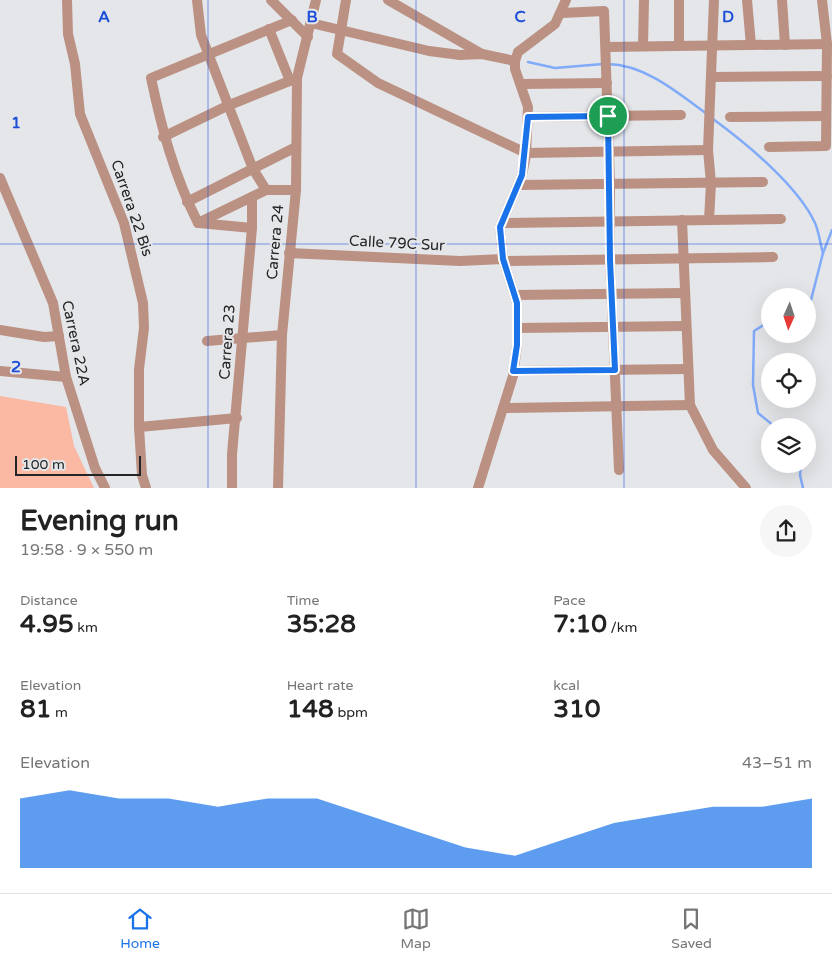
<!DOCTYPE html>
<html lang="en">
<head>
<meta charset="utf-8">
<style>
  body { margin:0; font-family:"Varela Round",sans-serif; background:#f6f6f6; color:#222; height:100vh; display:flex; flex-direction:column; font-size:19px; white-space:nowrap }
  * { box-sizing:border-box; margin:0 }
  p { font-size:16px; color:#767676 }
  .icon { flex:none; width:28px; height:28px; fill:none; stroke:currentColor; stroke-width:2; stroke-linecap:round; stroke-linejoin:round }
  .map { position:relative; height:488px; overflow:hidden }
  .drawer { display:flex; flex-direction:column; background:#fff; flex:1 }
  .drawer>* { flex:none }
  .needle { width:32px; rotate:183deg }
  .tools { position:absolute; left:761px; top:288px; display:grid; gap:10px }
  .tools a { display:grid; place-items:center; width:55px; height:55px; border-radius:50%; background:#fff; box-shadow:0 5px 20px #0002; font-size:25px }
  .scale { position:absolute; left:15px; bottom:12px; width:126px; box-sizing:border-box; padding-left:5px; border:2px solid #232425; border-top:0; font-size:14px; line-height:18px; white-space:nowrap; color:#232425; -webkit-text-stroke:4px #e4e6e9; paint-order:stroke }
  .pin { position:absolute; display:grid; place-items:center; width:42px; height:42px; color:#fff; margin:-21px; border:2px solid #fff; border-radius:50%; box-shadow:0 1px 5px #0007 }
  .round { display:grid; place-items:center; flex:none; width:52px; height:52px; border-radius:26px; background:#f6f6f6 }
  .overview { display:flex; align-items:center; justify-content:space-between; height:85px; padding:0 20px }
  h1 { font-size:28px; font-weight:800; line-height:38px }
  .figures { display:grid; grid-template-columns:repeat(3,1fr); gap:8px; height:85px; padding:5px 20px }
  .figures div { display:grid; align-content:center }
  .figures b { font-size:25px; font-weight:800 }
  .figures small { font-size:14px; font-weight:400 }
  .figures p { font-size:14px }
  .chart { height:140px; padding:10px 20px }
  .chart p { display:flex; justify-content:space-between }
  .chart svg { width:100%; height:90px; margin-top:5px; fill:#1a73e8; opacity:.7 }
  .menu { display:flex; justify-content:space-around; align-items:center; height:70px; border-top:1px solid #e0e0e0; background:#fff; font-size:14px; color:#767676 }
  .menu a { display:grid; justify-items:center; gap:2px }
  .menu .current { color:#1a73e8 }
  .map>svg:first-child { display:block }
  .green { fill:#fbb8a2 }
  .lines { fill:none; stroke-linecap:round; stroke-linejoin:round }
  .stream { stroke:#81abf9; stroke-width:2.5 }
  .minor { stroke:#bb9183; stroke-width:10 }
  .route-casing { stroke:#fff; stroke-width:10 }
  .route { stroke:#1a73e8; stroke-width:6 }
  .grid { fill:none; stroke:#1d4ed8; stroke-width:1; stroke-opacity:0.55 }
  .labels { text-anchor:middle; dominant-baseline:central; stroke-width:4; stroke-linejoin:round; paint-order:stroke }
  .street-label { font-size:15px; fill:#232425; stroke:#e4e6e9 }
  .grid-label { font-size:16px; text-anchor:middle; font-weight:bold; fill:#1d4ed8; stroke:#e4e6e9; stroke-width:4; stroke-linejoin:round; paint-order:stroke }
</style>
</head>
<body>
<div class="map">
<svg width="832" height="488" viewBox="0 0 832 488">
  <rect width="100%" height="100%" fill="#e4e6e9"/>
  <polygon class="green" points="0,396 66,407 74,446 94,488 0,488"/>
  <g class="lines">
    <g class="stream">
      <polyline points="528,62 555,68 603,64"/>
      <path d="M608,64C646,65 678,93 707,114"/>
      <path d="M713,119C746,143 798,186 815,223C819,232 820,243 823,253"/>
      <polyline points="808,302 811,300 823,253 832,230"/>
      <polyline points="770,321 754,331 753,385 758,413 774,426"/>
      <polyline points="801,464 800,475 803,488"/>
    </g>
    <g class="minor">
      <polyline points="67,0 68,34 75,64 80,114 124,223 143,303 144,328 139,369 139,427 142,475 146,488"/>
      <polyline points="197,0 201,35 253,169 266,190"/>
      <polyline points="271,0 308,37"/>
      <polyline points="346,0 337,54 378,83 526,153 708,150"/>
      <polyline points="388,0 482,54"/>
      <polyline points="747,0 751,45"/>
      <polyline points="782,0 785,45"/>
      <polyline points="562,13 604,11 610,184 610,260 619,470"/>
      <polyline points="311,23 429,51 460,55 482,54 515,61"/>
      <polyline points="269,29 290,81"/>
      <polyline points="643,46 644,0"/>
      <polyline points="679,46 679,0"/>
      <polyline points="606,47 827,44"/>
      <polyline points="712,77 827,76"/>
      <polyline points="522,84 607,83"/>
      <polyline points="528,117 681,115"/>
      <polyline points="730,117 826,116"/>
      <polyline points="163,137 227,106 297,78"/>
      <polyline points="769,147 826,146 827,44 822,0"/>
      <polyline points="0,178 53,303 66,377 95,468 105,488"/>
      <polyline points="518,185 763,182"/>
      <polyline points="187,202 296,147"/>
      <polyline points="682,220 690,405 713,450 746,488"/>
      <polyline points="709,220 711,183 708,150 714,0"/>
      <path d="M198,223C174,175 162,130 151,78L292,20"/>
      <polyline points="198,223 266,190 296,190"/>
      <polyline points="199,223 252,228"/>
      <polyline points="502,223 781,219"/>
      <polyline points="289,253 460,261 503,259"/>
      <polyline points="504,261 773,257"/>
      <polyline points="515,295 685,293"/>
      <polyline points="518,328 686,326"/>
      <polyline points="0,330 44,337 59,336"/>
      <polyline points="207,341 282,335"/>
      <polyline points="0,371 66,377"/>
      <polyline points="513,371 688,369"/>
      <polyline points="503,408 690,405"/>
      <polyline points="139,427 237,418"/>
      <polyline points="232,488 232,454 252,228 252,197"/>
      <polyline points="278,488 282,335 296,190 297,78 316,0"/>
      <polyline points="478,488 513,376 517,345 517,303 503,259 500,227 522,175 526,155 528,107 515,69 515,61 518,52 555,24 566,0"/>
    </g>
  </g>
  <g class="lines">
    <defs>
      <polygon id="route" points="608,116 610,260 615,370 513,371 517,345 517,303 503,259 500,227 522,175 528,117"/>
    </defs>
    <use href="#route" class="route-casing"/>
    <use href="#route" class="route"/>
  </g>
  <path class="grid" d="M208,0V488M416,0V488M624,0V488M0,244H832"/>
  <g class="labels">
    <g class="street-label">
      <text transform="translate(132 208) rotate(71)">Carrera 22 Bis</text>
      <text transform="translate(275 242) rotate(-85)">Carrera 24</text>
      <text transform="translate(397 243) rotate(3)">Calle 79C Sur</text>
      <text transform="translate(227 342) rotate(-86)">Carrera 23</text>
      <text transform="translate(76 343) rotate(78)">Carrera 22A</text>
    </g>
  </g>
  <g class="grid-label">
    <text x="104" y="22">A</text>
    <text x="312" y="22">B</text>
    <text x="520" y="22">C</text>
    <text x="728" y="22">D</text>
    <text x="16" y="128">1</text>
    <text x="16" y="372">2</text>
  </g>
</svg>
<div class="tools">
<a><svg class="needle" viewBox="-14 -14 28 28"><path d="M0-13l5 13h-10z" fill="#e53935"/><path d="M0 13l5-13h-10z" fill="#767676"/></svg></a>
<a><svg class="icon" aria-label="locate" viewBox="0 0 24 24"><circle cx="12" cy="12" r="6"/><path d="M12 2v4M12 18v4M2 12h4M18 12h4"/></svg></a>
<a><svg class="icon" aria-label="layers" viewBox="0 0 24 24"><path d="M12 4l9 5-9 5-9-5zM3 14l9 5 9-5"/></svg></a>
</div>
<div class="scale">100 m</div>
<div class="pin" style="left:608px;top:116px;background:#1e9e55"><svg class="icon" aria-label="arrive" viewBox="0 0 24 24"><path d="M6 21V4h12l-3 4 3 4H6"/></svg></div>
</div>
<section class="drawer">
<div class="overview"><div><h1>Evening run</h1><p>19:58 · 9 × 550 m</p></div><a class="round"><svg class="icon" aria-label="share" viewBox="0 0 24 24"><path d="M12 15V3M7 8l5-5 5 5M5 13v7h14v-7"/></svg></a></div>
<div class="figures">
<div><p>Distance</p><b>4.95<small> km</small></b></div>
<div><p>Time</p><b>35:28</b></div>
<div><p>Pace</p><b>7:10<small> /km</small></b></div>
</div>
<div class="figures">
<div><p>Elevation</p><b>81<small> m</small></b></div>
<div><p>Heart rate</p><b>148<small> bpm</small></b></div>
<div><p>kcal</p><b>310</b></div>
</div>
<div class="chart"><p><span>Elevation</span>43–51 m</p>
<svg viewBox="0 0 160 44" preserveAspectRatio="none"><path d="M0 44V10L10 6L20 10L30 10L40 14L50 10L60 10L70 18L80 26L90 34L100 38L110 30L120 22L130 18L140 14L150 14L160 10V44z"/></svg>
</div>
</section>
<nav class="menu">
<a class="current"><svg class="icon" aria-label="home" viewBox="0 0 24 24"><path d="M3 11l9-7 9 7M6 9v11h12V9"/></svg>Home</a>
<a><svg class="icon" aria-label="map" viewBox="0 0 24 24"><path d="M3 6l6-2 6 2 6-2v14l-6 2-6-2-6 2zM9 4v14M15 6v14"/></svg>Map</a>
<a><svg class="icon" aria-label="saved" viewBox="0 0 24 24"><path d="M7 4h10v16l-5-4-5 4z"/></svg>Saved</a>
</nav>
</body>
</html>
